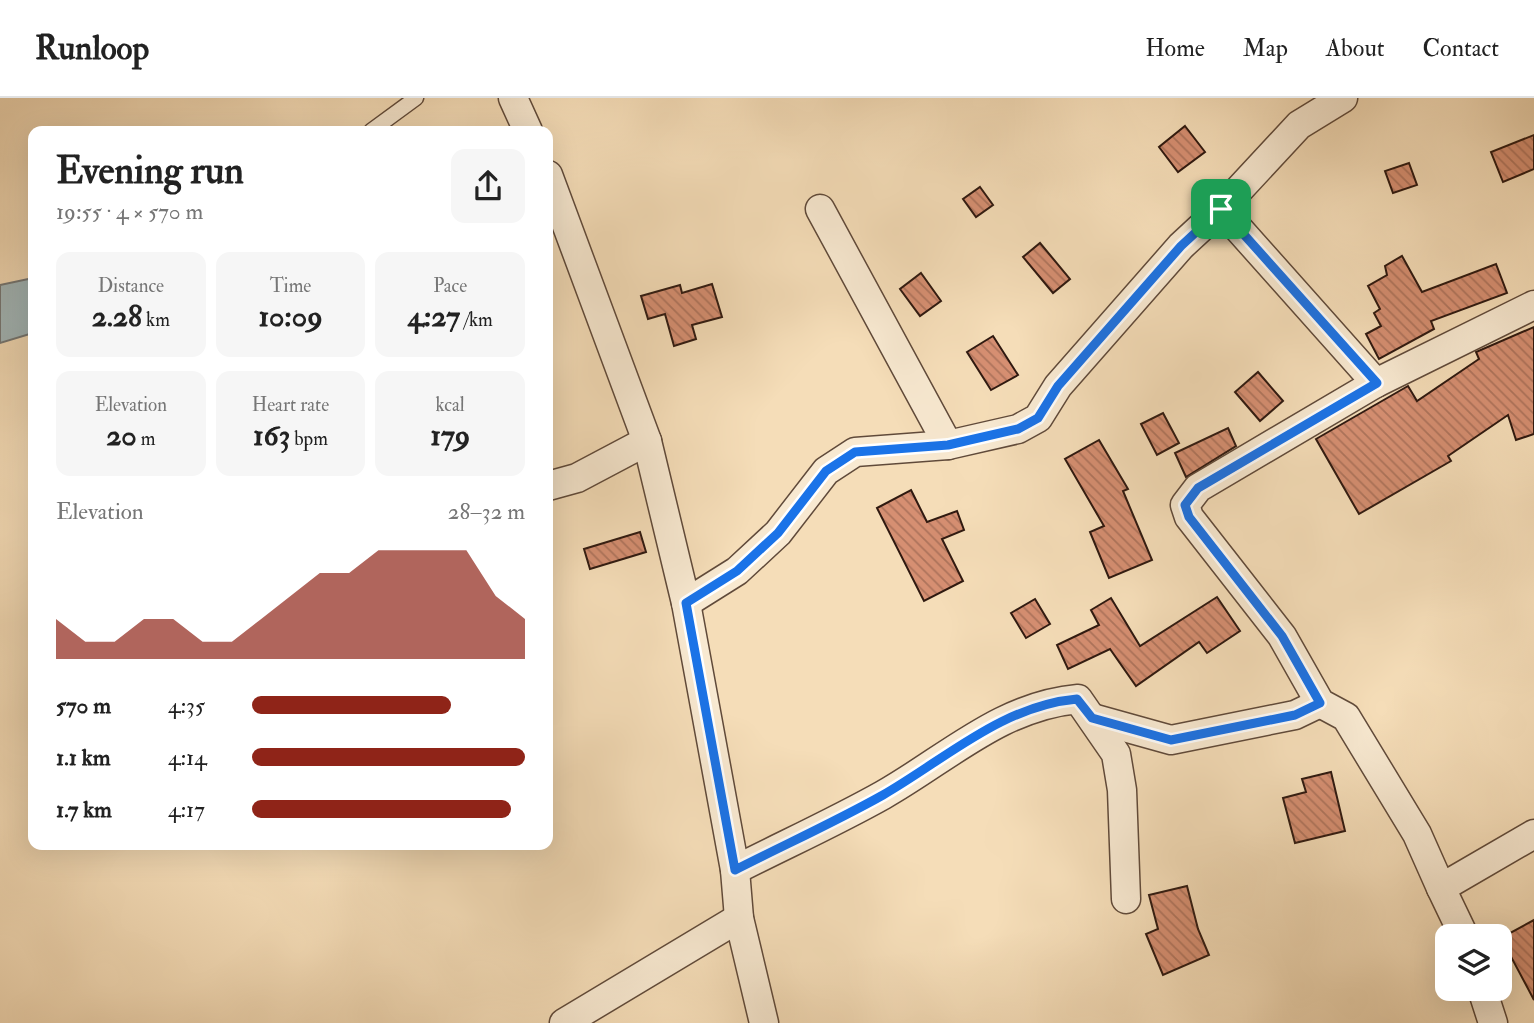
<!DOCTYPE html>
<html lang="en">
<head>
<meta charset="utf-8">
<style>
  body { margin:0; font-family:"IM FELL Double Pica",serif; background:#f6f6f6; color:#222; height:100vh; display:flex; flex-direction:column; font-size:26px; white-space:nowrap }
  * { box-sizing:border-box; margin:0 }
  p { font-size:23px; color:#767676 }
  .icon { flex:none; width:38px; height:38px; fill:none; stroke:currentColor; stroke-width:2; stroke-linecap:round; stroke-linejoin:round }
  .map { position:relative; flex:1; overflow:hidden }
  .drawer { position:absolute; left:28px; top:28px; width:525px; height:724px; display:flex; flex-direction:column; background:#fff; border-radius:14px; box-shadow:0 7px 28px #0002 }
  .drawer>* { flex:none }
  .fabs { position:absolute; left:1435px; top:826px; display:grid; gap:14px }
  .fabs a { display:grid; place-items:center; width:77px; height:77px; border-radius:14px; background:#fff; box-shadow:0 7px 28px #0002; font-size:35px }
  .pin { position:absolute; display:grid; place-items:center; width:60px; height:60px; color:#fff; margin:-30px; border-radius:14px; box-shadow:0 4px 10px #0006 }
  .round { display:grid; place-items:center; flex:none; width:74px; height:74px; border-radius:14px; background:#f6f6f6 }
  .summary { display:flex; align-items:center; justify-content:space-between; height:119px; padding:0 28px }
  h1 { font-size:38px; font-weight:700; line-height:52px }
  .figures { display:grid; grid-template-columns:repeat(3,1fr); gap:10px; height:119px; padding:7px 28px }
  .figures div { display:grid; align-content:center; border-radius:14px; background:#f6f6f6; text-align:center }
  .figures b { font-size:30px; font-weight:700 }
  .figures small { font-size:19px; font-weight:400 }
  .figures p { font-size:19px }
  .chart { height:196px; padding:14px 28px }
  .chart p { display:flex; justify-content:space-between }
  .chart svg { width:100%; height:126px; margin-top:7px; fill:#8f2418; opacity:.7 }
  ul { padding:0 28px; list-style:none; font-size:23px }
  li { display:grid; grid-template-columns:112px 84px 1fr; align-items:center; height:52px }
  li i { height:18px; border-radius:9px; background:#8f2418 }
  header { display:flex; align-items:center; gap:42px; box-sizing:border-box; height:98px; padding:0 35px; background:#fff; border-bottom:2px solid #e0e0e0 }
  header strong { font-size:33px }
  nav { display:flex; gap:38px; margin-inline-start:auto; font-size:24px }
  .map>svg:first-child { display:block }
  .water { fill:#a2b8bb; stroke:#747877; stroke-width:2 }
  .building { fill:url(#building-back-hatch); stroke:#2f1910; stroke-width:2 }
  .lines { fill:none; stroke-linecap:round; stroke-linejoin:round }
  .service-casing { stroke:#604a3a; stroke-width:17 }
  .minor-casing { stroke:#604a3a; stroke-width:31 }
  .service { stroke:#f8e9d1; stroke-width:14 }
  .minor { stroke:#f8e9d1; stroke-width:28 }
  .route-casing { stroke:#fff; stroke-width:14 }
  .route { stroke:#1a73e8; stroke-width:9 }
</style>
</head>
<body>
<header>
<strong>Runloop</strong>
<nav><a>Home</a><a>Map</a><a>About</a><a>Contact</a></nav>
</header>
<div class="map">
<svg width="1534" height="925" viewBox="0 0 1534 925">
  <defs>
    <pattern id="building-back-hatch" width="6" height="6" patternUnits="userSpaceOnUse" patternTransform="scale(1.75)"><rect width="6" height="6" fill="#d68f72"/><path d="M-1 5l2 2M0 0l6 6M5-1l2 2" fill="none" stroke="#ae745c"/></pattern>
  </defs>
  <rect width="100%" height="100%" fill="#f5ddb8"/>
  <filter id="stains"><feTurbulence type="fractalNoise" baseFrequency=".00286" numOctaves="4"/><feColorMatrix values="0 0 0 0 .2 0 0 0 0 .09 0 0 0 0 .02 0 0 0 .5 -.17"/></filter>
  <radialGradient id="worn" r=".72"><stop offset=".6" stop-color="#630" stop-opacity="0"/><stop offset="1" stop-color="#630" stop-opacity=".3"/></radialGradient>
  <polygon class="water" points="33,180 33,235 0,245 0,187"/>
  <g class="building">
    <polygon points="1185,28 1205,54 1178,74 1159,49"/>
    <polygon points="1534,37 1534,71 1503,84 1491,54"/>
    <polygon points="1409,65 1417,87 1393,95 1385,73"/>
    <polygon points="980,89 993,107 976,119 963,101"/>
    <polygon points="1040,145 1070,181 1053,195 1023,159"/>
    <polygon points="1402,158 1422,194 1496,166 1507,195 1431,223 1434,231 1379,261 1366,236 1381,228 1374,215 1380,211 1368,188 1387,177 1385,168"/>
    <polygon points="921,175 941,203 920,218 900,191"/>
    <polygon points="712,186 722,219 692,227 696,241 674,248 665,216 648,221 641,198 680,187 682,195"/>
    <polygon points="1534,229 1534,336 1516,342 1508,317 1448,358 1451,363 1359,416 1316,341 1408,288 1417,303 1479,261 1476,254"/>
    <polygon points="993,238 1018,277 991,292 967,254"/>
    <polygon points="1258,274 1283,303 1260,323 1235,294"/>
    <polygon points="1163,315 1179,345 1157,357 1141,326"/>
    <polygon points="1228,330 1236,348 1186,379 1175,355"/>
    <polygon points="1099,342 1128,391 1123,393 1152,462 1109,480 1090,434 1104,428 1065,361"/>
    <polygon points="911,392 927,424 957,413 964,432 942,441 963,483 924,503 877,410"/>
    <polygon points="640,434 646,454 590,471 584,451"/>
    <polygon points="1217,499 1240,533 1207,555 1199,544 1136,588 1110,551 1068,571 1057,547 1099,527 1091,512 1111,500 1140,548"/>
    <polygon points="1035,501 1050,526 1026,540 1011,515"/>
    <polygon points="1331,674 1345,733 1295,745 1283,700 1306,694 1302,681"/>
    <polygon points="1187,788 1198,831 1209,857 1163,877 1146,836 1158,831 1149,797"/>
    <polygon points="1534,822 1534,902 1501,840"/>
  </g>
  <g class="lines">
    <defs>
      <polyline id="service" points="371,33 416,0"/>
      <g id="minor">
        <polyline points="513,0 528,33"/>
        <polyline points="548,77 647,343 686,505 735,772 739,820 764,925"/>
        <polyline points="820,111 948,347"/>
        <polyline points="1221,111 1376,285"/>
        <polyline points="1534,207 1376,285 1198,390 1185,407 1189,419 1282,538 1320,605 1346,619 1417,736 1441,790 1534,736"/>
        <polyline points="548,388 577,380 647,343"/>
        <polyline points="686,505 737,473 778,435 826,373 855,354 948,347 1018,331 1038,320 1058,288 1181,148 1221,111 1299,27 1343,0"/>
        <polyline points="1092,620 1171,642 1295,617 1320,605"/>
        <path d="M735,772C784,747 835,724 883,697C948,660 1001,608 1078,601L1116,656L1122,692L1126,801"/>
        <polyline points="1441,790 1464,838"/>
        <polyline points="1482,891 1493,925"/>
        <polyline points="564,925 739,820"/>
      </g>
    </defs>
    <use href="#service" class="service-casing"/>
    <use href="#minor" class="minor-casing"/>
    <use href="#service" class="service"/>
    <use href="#minor" class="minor"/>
  </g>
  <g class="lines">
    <defs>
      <path id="route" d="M1221,111L1377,285L1198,390L1185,407L1189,419L1282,538L1320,605L1295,617L1171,642L1092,620L1077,601C1002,608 947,660 883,697C835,724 784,747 735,772L686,505L737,473L778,435L826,373L855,354L948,347L1018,331L1038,320L1058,288L1181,148Z"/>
    </defs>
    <use href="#route" class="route-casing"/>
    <use href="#route" class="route"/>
  </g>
  <rect width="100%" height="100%" filter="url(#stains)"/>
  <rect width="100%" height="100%" fill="url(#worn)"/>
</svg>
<div class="fabs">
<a><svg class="icon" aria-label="layers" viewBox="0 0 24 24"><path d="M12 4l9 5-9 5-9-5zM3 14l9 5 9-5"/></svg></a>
</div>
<div class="pin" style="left:1221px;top:111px;background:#1e9e55"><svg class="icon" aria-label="arrive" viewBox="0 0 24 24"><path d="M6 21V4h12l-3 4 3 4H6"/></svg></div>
<section class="drawer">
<div class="summary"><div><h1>Evening run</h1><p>19:55 · 4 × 570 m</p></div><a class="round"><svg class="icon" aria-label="share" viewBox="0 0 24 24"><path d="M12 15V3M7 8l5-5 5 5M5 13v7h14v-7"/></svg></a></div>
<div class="figures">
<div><p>Distance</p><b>2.28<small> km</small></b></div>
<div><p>Time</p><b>10:09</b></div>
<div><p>Pace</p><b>4:27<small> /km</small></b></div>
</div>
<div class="figures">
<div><p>Elevation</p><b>20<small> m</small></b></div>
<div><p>Heart rate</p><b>163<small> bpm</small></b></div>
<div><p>kcal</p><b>179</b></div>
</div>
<div class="chart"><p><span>Elevation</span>28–32 m</p>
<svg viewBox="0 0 160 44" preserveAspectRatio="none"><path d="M0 44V30L10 38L20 38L30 30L40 30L50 38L60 38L70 30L80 22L90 14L100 14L110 6L120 6L130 6L140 6L150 22L160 30V44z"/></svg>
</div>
<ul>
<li><b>570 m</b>4:35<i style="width:73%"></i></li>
<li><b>1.1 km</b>4:14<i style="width:100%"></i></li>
<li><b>1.7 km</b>4:17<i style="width:95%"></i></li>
</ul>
</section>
</div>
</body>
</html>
